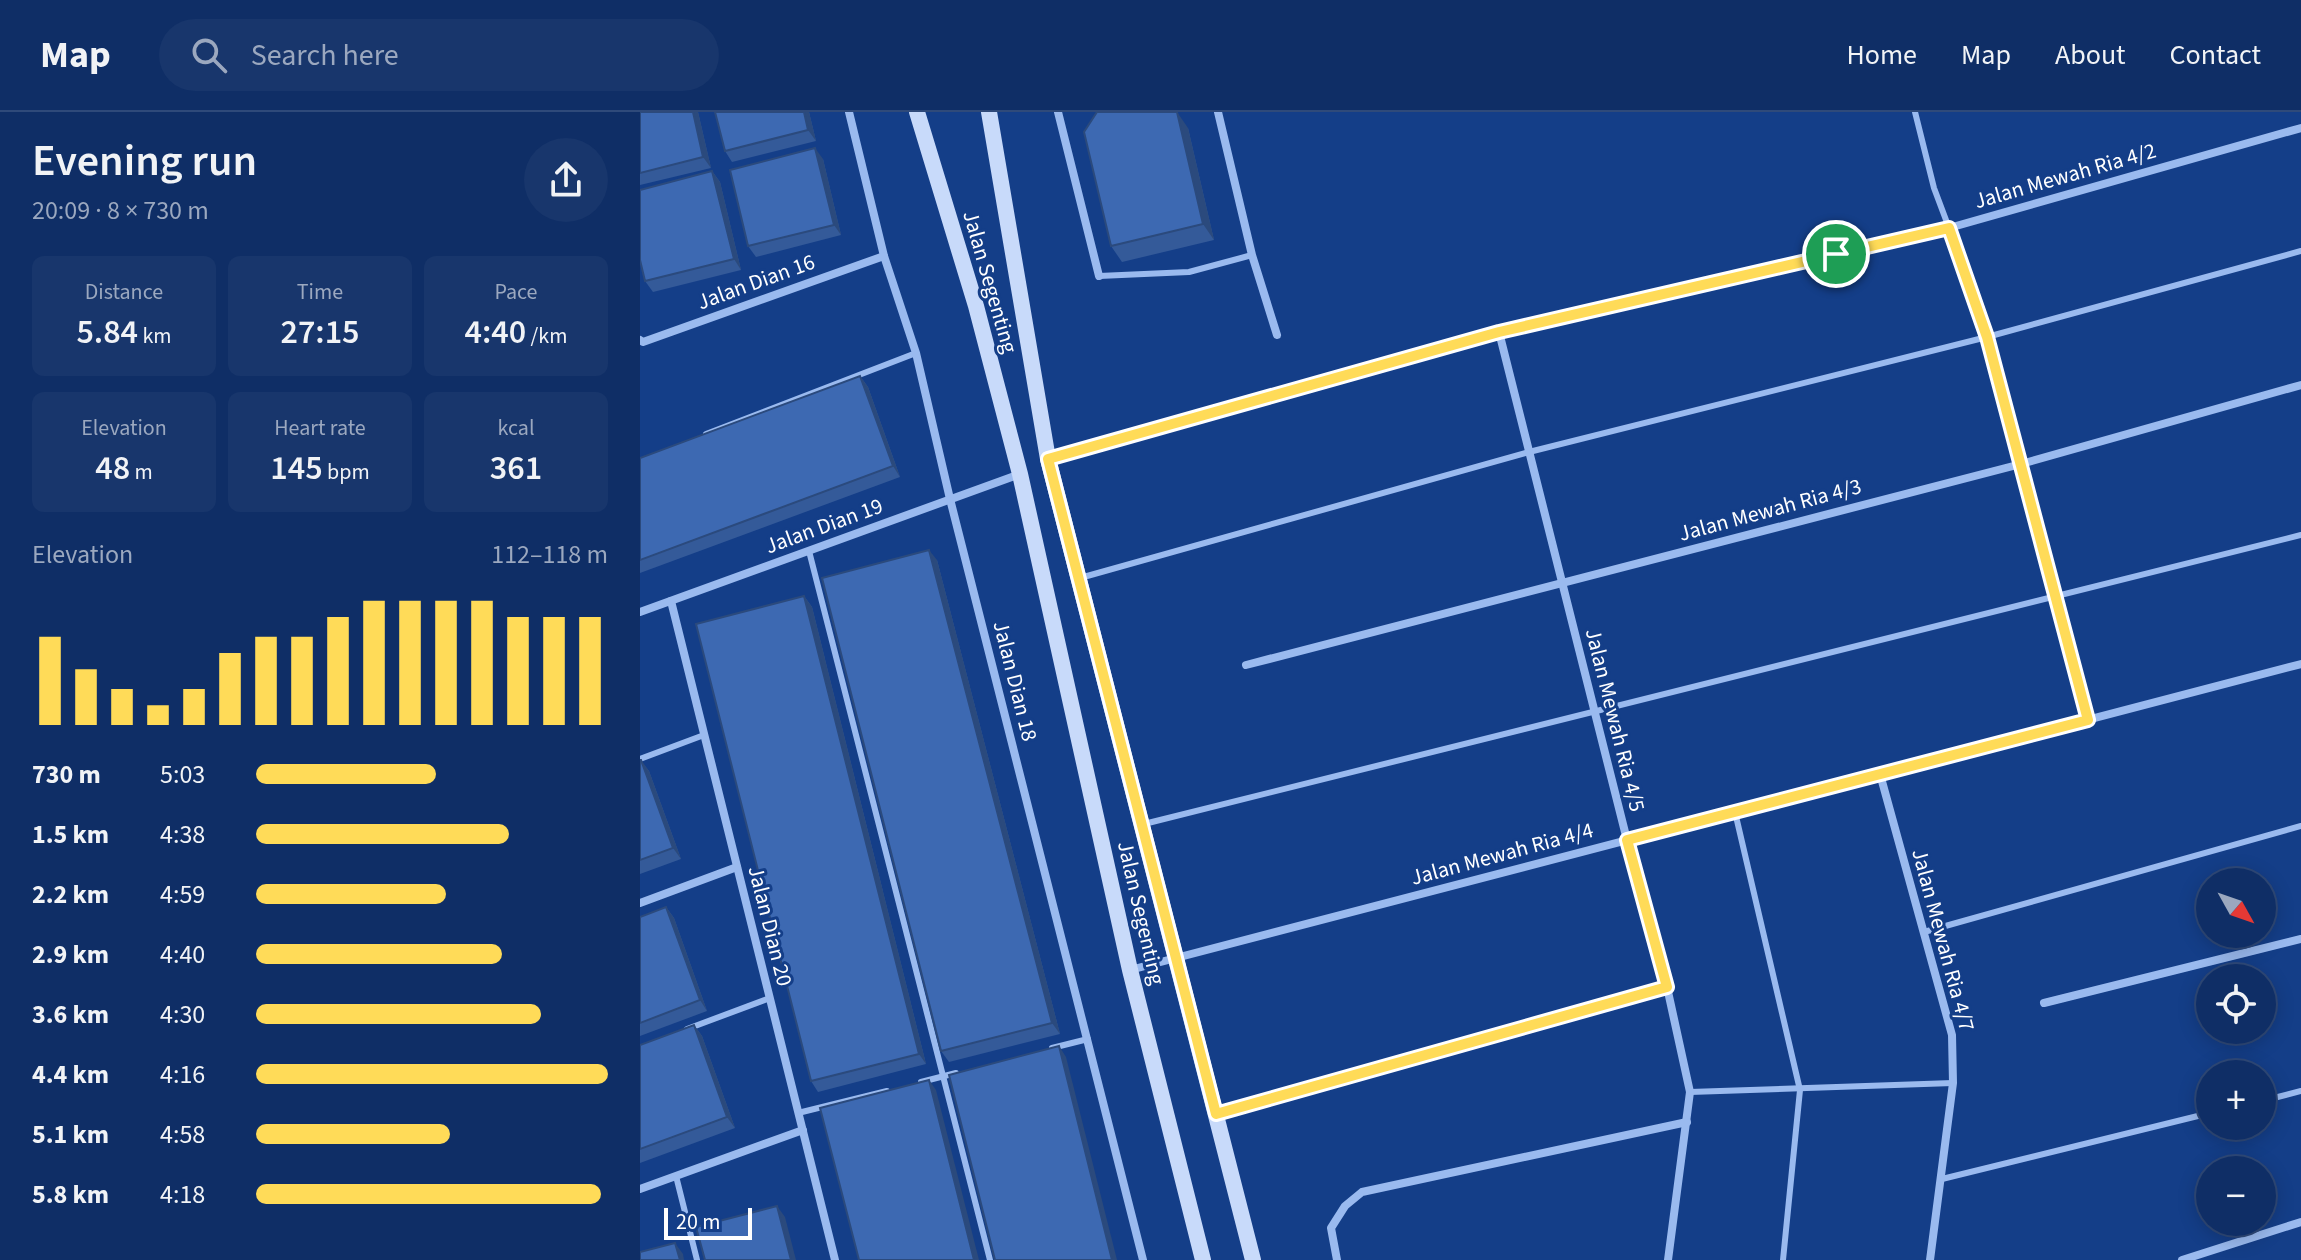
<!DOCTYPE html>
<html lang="en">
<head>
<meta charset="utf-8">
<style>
  body { margin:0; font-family:"Source Sans 3",sans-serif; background:#18366c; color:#f1f3f6; height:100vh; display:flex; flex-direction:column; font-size:30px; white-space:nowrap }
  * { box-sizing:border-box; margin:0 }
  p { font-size:26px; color:#9ba8bf }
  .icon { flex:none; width:44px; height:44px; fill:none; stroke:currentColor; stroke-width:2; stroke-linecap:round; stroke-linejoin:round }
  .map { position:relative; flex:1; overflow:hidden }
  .side { display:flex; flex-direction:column; background:#0f2e66; width:640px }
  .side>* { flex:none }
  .needle { width:52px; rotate:130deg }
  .controls { position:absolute; left:1556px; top:756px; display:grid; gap:16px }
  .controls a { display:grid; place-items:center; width:80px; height:80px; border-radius:50%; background:#0f2e66; box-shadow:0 4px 20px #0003,0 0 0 2px #2f4a7a; font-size:40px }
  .scale { position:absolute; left:24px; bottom:20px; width:88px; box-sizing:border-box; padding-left:8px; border:4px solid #fff; border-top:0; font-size:22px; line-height:28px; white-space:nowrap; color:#fff; -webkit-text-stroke:6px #143e88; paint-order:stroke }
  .pin { position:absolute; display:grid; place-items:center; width:68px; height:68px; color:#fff; margin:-34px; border:4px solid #fff; border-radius:50%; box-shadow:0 2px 8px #0007 }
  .round { display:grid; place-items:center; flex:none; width:84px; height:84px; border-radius:42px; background:#18366c }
  .overview { display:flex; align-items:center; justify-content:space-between; height:136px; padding:0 32px }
  h1 { font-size:44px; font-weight:600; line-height:60px }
  .stats { display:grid; grid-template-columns:repeat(3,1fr); gap:12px; height:136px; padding:8px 32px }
  .stats div { display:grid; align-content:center; border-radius:12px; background:#18366c; text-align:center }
  .stats b { font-size:34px; font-weight:600 }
  .stats small { font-size:22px; font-weight:400 }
  .stats p { font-size:22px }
  .chart { height:224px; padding:16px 32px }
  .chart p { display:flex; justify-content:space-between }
  .chart svg { width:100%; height:144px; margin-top:8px; stroke:#ffdb58; stroke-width:6 }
  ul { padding:0 32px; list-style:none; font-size:26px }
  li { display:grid; grid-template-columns:128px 96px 1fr; align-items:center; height:60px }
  li i { height:20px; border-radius:10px; background:#ffdb58 }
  header { display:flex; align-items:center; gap:48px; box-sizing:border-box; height:112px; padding:0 40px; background:#0f2e66; border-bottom:2px solid #2f4a7a }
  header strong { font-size:38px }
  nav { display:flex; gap:44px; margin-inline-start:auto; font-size:28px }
  .search { width:560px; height:72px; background:#18366c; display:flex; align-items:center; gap:20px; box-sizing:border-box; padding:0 28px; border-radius:44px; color:#9ba8bf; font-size:30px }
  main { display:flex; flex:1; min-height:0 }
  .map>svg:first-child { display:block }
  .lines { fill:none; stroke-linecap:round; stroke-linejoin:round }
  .lane { stroke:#9abaef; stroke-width:6 }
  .street { stroke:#9abaef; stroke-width:8 }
  .secondary { stroke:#c8dafa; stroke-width:16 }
  .wall { fill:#345a99 }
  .shaded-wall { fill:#2b4a7d }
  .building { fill:#3d69b2; stroke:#2b4a7d; stroke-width:2 }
  .route-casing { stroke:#fff; stroke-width:16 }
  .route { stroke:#ffdb58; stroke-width:10 }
  .labels { text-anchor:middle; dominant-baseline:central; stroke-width:6; stroke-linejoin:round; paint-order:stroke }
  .street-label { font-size:22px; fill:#fff; stroke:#143e88 }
</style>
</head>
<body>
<header>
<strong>Map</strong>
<div class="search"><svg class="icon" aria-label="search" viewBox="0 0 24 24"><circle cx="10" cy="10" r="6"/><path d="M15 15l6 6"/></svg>Search here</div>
<nav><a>Home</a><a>Map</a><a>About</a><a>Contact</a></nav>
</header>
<main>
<section class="side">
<div class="overview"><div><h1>Evening run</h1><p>20:09 · 8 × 730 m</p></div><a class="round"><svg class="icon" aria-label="share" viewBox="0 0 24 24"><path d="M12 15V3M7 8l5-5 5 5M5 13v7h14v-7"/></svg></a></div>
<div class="stats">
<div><p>Distance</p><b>5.84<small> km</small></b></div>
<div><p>Time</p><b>27:15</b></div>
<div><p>Pace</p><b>4:40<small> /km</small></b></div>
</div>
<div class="stats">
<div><p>Elevation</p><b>48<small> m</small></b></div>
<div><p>Heart rate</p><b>145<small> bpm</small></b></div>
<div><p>kcal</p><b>361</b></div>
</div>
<div class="chart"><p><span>Elevation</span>112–118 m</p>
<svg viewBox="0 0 160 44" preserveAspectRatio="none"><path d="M5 44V17M15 44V27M25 44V33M35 44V38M45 44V33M55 44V22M65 44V17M75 44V17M85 44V11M95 44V6M105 44V6M115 44V6M125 44V6M135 44V11M145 44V11M155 44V11"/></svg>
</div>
<ul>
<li><b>730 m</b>5:03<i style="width:51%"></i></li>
<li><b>1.5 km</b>4:38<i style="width:72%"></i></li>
<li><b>2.2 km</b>4:59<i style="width:54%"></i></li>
<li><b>2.9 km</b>4:40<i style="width:70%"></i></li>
<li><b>3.6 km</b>4:30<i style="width:81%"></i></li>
<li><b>4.4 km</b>4:16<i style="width:100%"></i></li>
<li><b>5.1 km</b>4:58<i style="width:55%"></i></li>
<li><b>5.8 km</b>4:18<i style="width:98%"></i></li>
</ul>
</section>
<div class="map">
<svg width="1661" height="1148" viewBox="0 0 1661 1148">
  <rect width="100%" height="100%" fill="#143e88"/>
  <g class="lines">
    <g class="lane">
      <polyline points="1275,0 1294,76 1309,116"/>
      <polyline points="459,164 549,160 612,143"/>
      <polyline points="66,322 276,241"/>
      <polyline points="169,439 350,1148"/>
      <polyline points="440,466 889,340 1347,225 1661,139"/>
      <polyline points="0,647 64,623"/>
      <polyline points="1095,700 1160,978 1143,1148"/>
      <polyline points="504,712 1661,423"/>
      <polyline points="1284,820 1661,714"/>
      <polyline points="47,917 130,886"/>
      <polyline points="412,936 448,927"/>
      <polyline points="281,970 316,961"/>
      <polyline points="1050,980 1313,971"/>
      <polyline points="1622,989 1661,979"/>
      <polyline points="158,1001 247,979"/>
      <polyline points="576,1002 1027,875"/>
      <polyline points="36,1064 57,1148"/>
      <polyline points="1302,1067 1570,1001"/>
    </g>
    <g class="street">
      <polyline points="209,0 244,144 276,241 310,387 503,1148"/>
      <polyline points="418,0 459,164"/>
      <polyline points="578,0 612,143 637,223"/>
      <polyline points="1309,116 1347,225 1448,608"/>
      <polyline points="859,220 987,728 1027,875 1050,980 1028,1148"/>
      <polyline points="0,228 3,230 244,144"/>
      <polyline points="408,347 859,220 1309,116 1661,16"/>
      <polyline points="31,489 195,1148"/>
      <polyline points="0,500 380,362"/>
      <polyline points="606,553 1381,352 1661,273"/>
      <polyline points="1240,662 1312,923 1313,971 1290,1148"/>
      <polyline points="0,791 97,755"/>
      <polyline points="490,858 1661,552"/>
      <polyline points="1404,891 1661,827"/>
      <polyline points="0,1077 163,1018"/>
      <polyline points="697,1148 691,1116 705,1094 722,1080 1047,1010"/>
      <polyline points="1542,1148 1661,1110"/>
    </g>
    <g class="secondary">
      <polyline points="277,0 336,194 380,362 490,858 563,1148"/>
      <polyline points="349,0 408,347 613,1148"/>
    </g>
  </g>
  <g class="wall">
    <polygon points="0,0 58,0 71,56 0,73"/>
    <polygon points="169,0 176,29 92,50 85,39"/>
    <polygon points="548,16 574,128 482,150 471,134"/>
    <polygon points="183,47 201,123 116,145 108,134"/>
    <polygon points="72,59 80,70 101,158 13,180 5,169"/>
    <polygon points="220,264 228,275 260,365 0,461 0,346"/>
    <polygon points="297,448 420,922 309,950 301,939"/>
    <polygon points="164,484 172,495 286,952 178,980 171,969"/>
    <polygon points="0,648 9,659 41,747 0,762"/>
    <polygon points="26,795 34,806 67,899 0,924 0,805"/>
    <polygon points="54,913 62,924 95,1016 0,1051 0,933"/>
  </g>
  <g class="shaded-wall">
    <polygon points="53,0 58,0 71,56 63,45"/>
    <polygon points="164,0 169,0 176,29 168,18"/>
    <polygon points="537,0 548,16 574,128 563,112"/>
    <polygon points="175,36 183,47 201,123 194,113"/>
    <polygon points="72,59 80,70 101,158 94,147"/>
    <polygon points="220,264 228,275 260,365 253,354"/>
    <polygon points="289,438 297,448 420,922 412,911"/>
    <polygon points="164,484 172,495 286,952 279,942"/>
    <polygon points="1,648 9,659 41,747 33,736"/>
    <polygon points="26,795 34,806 67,899 60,888"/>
    <polygon points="54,913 62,924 95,1016 87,1005"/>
    <polygon points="419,934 426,945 477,1148 472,1148"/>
    <polygon points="289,968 296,978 339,1148 334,1148"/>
    <polygon points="137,1094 145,1105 156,1148 151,1148"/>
    <polygon points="35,1131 43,1142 44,1148 40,1148"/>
  </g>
  <g class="building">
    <polygon points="0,0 53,0 63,45 0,61"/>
    <polygon points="75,0 164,0 168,18 85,39"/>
    <polygon points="457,0 537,0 563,112 471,134 444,20"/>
    <polygon points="175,36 194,113 108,134 90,58"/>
    <polygon points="72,59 94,147 5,169 0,148 0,78"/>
    <polygon points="220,264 253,354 0,448 0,346"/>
    <polygon points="289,438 412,911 301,939 182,466"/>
    <polygon points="164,484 279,942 171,969 56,512"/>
    <polygon points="0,648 1,648 33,736 0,748"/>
    <polygon points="26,795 60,888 0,911 0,805"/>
    <polygon points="54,913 87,1005 0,1037 0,933"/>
    <polygon points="419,934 472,1148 355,1148 309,963"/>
    <polygon points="289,968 334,1148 219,1148 180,996"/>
    <polygon points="137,1094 151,1148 65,1148 56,1115"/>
    <polygon points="35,1131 40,1148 0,1148 0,1140"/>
  </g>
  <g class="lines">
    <defs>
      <polygon id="route" points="1309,116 1347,225 1448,608 987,728 1027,875 576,1002 408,347 859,220"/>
    </defs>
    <use href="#route" class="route-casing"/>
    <use href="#route" class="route"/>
  </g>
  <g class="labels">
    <g class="street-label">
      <text transform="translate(1425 64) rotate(-16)">Jalan Mewah Ria 4/2</text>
      <text transform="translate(116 170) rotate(-20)">Jalan Dian 16</text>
      <text transform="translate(350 170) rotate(74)">Jalan Segenting</text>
      <text transform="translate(1130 398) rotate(-15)">Jalan Mewah Ria 4/3</text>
      <text transform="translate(184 414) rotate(-20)">Jalan Dian 19</text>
      <text transform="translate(375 569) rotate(76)">Jalan Dian 18</text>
      <text transform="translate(975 608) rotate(76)">Jalan Mewah Ria 4/5</text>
      <text transform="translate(862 742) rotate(-15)">Jalan Mewah Ria 4/4</text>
      <text transform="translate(501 801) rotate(77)">Jalan Segenting</text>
      <text transform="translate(130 814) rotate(76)">Jalan Dian 20</text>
      <text transform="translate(1303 828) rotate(75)">Jalan Mewah Ria 4/7</text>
    </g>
  </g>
</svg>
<div class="controls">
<a><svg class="needle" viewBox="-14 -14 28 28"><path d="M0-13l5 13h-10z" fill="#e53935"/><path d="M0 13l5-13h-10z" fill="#9ba8bf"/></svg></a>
<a><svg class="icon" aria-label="locate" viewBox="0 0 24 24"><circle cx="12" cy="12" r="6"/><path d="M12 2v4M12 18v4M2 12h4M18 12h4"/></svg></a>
<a>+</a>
<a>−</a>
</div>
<div class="scale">20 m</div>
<div class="pin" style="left:1196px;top:142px;background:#1e9e55"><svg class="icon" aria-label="arrive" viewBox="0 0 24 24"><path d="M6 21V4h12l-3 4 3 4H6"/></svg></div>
</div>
</main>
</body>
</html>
